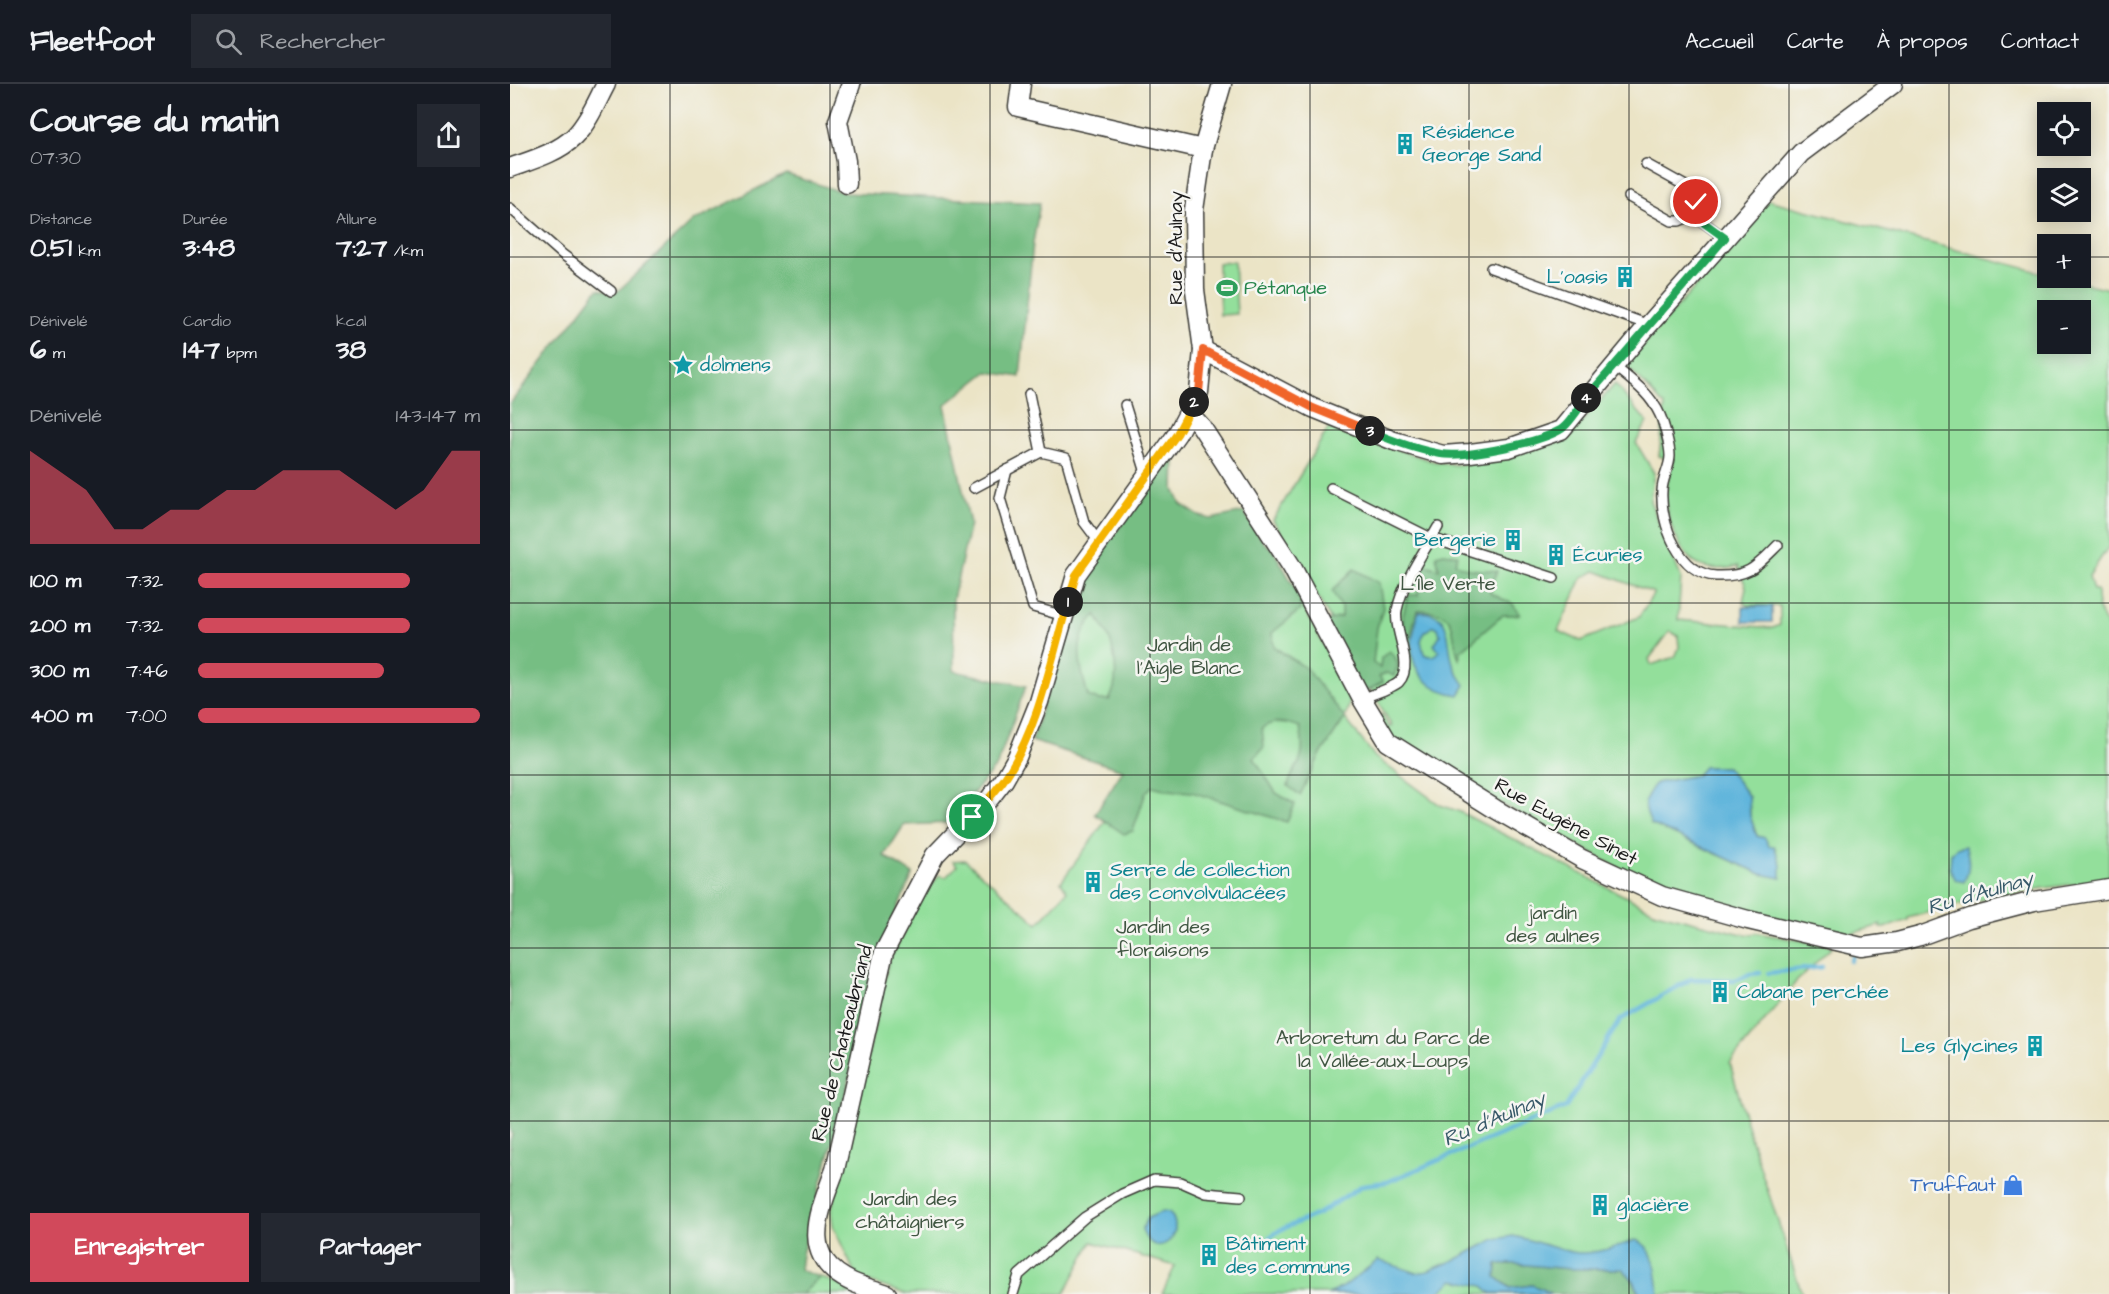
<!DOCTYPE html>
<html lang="fr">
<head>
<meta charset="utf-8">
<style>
  body { margin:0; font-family:"Architects Daughter",sans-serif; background:#242831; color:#f1f3f6; height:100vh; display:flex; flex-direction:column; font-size:22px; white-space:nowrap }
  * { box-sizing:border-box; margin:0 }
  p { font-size:20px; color:#9ea1a6 }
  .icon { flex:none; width:33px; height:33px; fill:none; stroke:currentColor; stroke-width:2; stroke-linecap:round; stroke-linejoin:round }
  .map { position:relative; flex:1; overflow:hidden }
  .side { display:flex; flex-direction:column; background:#171b24; width:510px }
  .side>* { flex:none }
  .tools { position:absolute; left:1527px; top:18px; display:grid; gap:12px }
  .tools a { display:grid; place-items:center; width:54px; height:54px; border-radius:0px; background:#171b24; box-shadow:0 3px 15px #0003; font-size:30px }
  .pin { position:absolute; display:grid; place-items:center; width:51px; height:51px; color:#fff; margin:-26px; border:3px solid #fff; border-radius:50%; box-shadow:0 2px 6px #0007 }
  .km { position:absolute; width:30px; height:30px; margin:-15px; border-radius:50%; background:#222; color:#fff; font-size:16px; line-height:30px; text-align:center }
  .round { display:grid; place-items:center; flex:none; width:63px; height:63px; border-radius:0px; background:#242831 }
  .overview { display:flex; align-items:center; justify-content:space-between; height:102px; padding:0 30px }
  h1 { font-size:33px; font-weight:700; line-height:45px }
  .metrics { display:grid; grid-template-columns:repeat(3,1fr); gap:9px; height:102px; padding:6px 30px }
  .metrics div { display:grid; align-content:center }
  .metrics b { font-size:26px; font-weight:700 }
  .metrics small { font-size:16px; font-weight:400 }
  .metrics p { font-size:16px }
  .chart { height:168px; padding:12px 30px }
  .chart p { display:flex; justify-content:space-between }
  .chart svg { width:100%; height:108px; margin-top:6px; fill:#d1495b; opacity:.7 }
  .button { display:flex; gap:12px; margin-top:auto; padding:12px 30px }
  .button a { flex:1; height:69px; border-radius:0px; background:#d1495b; color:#fff; font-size:24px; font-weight:700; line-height:69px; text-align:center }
  .button a+a { background:#242831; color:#f1f3f6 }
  ul { padding:0 30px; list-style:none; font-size:20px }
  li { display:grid; grid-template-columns:96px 72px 1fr; align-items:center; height:45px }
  li i { height:15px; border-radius:8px; background:#d1495b }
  header { display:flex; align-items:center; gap:36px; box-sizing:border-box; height:84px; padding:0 30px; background:#171b24; border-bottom:2px solid #363941 }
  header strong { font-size:28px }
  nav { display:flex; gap:33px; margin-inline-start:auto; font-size:21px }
  .search { width:420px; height:54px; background:#242831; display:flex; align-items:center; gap:15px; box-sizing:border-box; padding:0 21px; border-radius:0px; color:#9ea1a6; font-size:22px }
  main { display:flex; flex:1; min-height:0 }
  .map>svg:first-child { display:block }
  .green { fill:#93df9b; stroke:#587e5c; stroke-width:1.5; fill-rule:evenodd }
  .forest { fill:#76be83; stroke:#496d50; stroke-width:1.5; fill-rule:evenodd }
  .water { fill:#60b5dc; stroke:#3e687c; stroke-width:1.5; fill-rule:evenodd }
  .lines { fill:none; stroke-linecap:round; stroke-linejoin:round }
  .stream { stroke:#60b5dc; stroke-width:4.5 }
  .lane-casing { stroke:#3b3a36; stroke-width:12 }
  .street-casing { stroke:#3b3a36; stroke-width:21 }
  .lane { stroke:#fff; stroke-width:9 }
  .street { stroke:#fff; stroke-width:18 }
  .split-1-casing { stroke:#fff; stroke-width:12 }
  .split-2-casing { stroke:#fff; stroke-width:12 }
  .split-3-casing { stroke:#fff; stroke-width:12 }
  .split-4-casing { stroke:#fff; stroke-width:12 }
  .split-5-casing { stroke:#fff; stroke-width:12 }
  .split-1 { stroke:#f5b400; stroke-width:8 }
  .split-2 { stroke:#f5b400; stroke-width:8 }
  .split-3 { stroke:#f0652b; stroke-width:8 }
  .split-4 { stroke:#22a559; stroke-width:8 }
  .split-5 { stroke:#22a559; stroke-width:8 }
  .grid { fill:none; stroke:#1c1c1c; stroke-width:1.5; stroke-opacity:0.55 }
  .labels { text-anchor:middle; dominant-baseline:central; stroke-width:5; stroke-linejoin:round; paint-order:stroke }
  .culture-label { font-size:20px; fill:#0d838f; stroke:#f6f6f2; text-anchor:start }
  .street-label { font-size:20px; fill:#1c1c1c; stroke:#f6f6f2 }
  .leisure-label { font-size:20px; fill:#27864d; stroke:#f6f6f2; text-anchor:start }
  .park-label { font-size:20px; fill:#405642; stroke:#f6f6f2 }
  .shop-label { font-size:20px; fill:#366cbe; stroke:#f6f6f2; text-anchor:end }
  .water-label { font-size:21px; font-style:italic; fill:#375969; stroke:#f6f6f2 }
</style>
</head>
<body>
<header>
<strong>Fleetfoot</strong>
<div class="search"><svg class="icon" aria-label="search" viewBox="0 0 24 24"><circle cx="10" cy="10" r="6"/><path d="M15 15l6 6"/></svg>Rechercher</div>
<nav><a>Accueil</a><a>Carte</a><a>À propos</a><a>Contact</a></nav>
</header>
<main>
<section class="side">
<div class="overview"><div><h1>Course du matin</h1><p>07:30</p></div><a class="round"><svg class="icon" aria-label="share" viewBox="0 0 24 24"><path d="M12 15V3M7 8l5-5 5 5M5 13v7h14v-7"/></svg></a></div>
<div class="metrics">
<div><p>Distance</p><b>0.51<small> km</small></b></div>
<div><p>Durée</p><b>3:48</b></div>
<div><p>Allure</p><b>7:27<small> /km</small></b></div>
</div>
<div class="metrics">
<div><p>Dénivelé</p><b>6<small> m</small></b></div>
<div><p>Cardio</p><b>147<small> bpm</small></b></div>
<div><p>kcal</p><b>38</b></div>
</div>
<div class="chart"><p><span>Dénivelé</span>143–147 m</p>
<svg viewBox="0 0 160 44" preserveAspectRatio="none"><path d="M0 44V6L10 14L20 22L30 38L40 38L50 30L60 30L70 22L80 22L90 14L100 14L110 14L120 22L130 30L140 22L150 6L160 6V44z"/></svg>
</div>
<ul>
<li><b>100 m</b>7:32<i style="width:75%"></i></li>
<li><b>200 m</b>7:32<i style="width:75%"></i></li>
<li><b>300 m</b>7:46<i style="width:66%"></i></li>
<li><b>400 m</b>7:00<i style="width:100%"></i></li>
</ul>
<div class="button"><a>Enregistrer</a><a>Partager</a></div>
</section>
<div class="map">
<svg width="1599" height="1210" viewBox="0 0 1599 1210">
  <rect width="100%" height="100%" fill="#f6f6f2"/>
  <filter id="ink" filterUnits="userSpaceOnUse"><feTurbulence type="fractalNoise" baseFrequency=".0167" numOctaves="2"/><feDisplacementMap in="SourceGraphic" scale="12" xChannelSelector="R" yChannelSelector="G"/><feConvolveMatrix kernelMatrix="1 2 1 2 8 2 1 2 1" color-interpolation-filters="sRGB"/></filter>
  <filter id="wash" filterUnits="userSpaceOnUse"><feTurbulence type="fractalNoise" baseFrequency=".008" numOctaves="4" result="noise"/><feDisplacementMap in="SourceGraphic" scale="24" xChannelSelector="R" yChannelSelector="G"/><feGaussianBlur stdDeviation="1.35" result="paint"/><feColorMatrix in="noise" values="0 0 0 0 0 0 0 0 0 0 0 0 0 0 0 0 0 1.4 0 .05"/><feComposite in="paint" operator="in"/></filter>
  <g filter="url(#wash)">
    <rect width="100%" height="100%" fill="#ebe4c6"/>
    <g class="green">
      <path d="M1258,116L1537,190L1538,194H1552L1599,205V462L1579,492L1583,506H1587C1587,522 1589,532 1599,545V797C1531,802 1463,815 1398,834V836L1375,844H1371V841L1333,852L1151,807L955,700L880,655L869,635L872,630L879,643L882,642L763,436L819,343L922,377L946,381L987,375L1056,356L1105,300L1137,338L1126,359L1144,389L1140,417L1171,493L1168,536L1263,544L1270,541V522L1237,521L1233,518L1236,503L1228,482C1216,486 1199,486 1187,480C1171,472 1157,436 1156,419C1155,405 1159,391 1163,377L1149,372L1155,322L1115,280L1208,178ZM1538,226H1570V260H1538ZM1085,487L1144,509L1129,533L1071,557L1048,547L1072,494ZM1160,547L1168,552L1169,564L1165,573L1141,581L1139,575ZM1195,683H1217L1239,713L1240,732L1247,752L1259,762L1265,763L1267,771L1251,790L1141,740L1146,699L1187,691Z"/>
      <polygon points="724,178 727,230 710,231 708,179"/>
      <path d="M755,463L762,464L839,609C843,632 822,650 811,669L835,634L865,673L930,721L948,727L1146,828L1236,851L1247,849L1323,862L1285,899L1220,979L1241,1056L1292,1210H652L665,1182L582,1158L554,1210H396L347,1194L323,1142L321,1126L334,1082L378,879L409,818L429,791L436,793L447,782L443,777L455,776L528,840L557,807L551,798L629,691L522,657L569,500Z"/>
      <polygon points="310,1193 356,1210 292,1210"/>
    </g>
    <g class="forest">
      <polygon points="276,90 335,109 530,119 523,159 510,293 477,288 435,321 460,440 443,515 444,587 516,602 487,681 438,739 394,741 374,772 403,790 375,852 334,1016 292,1170 290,1186 310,1193 292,1210 0,1210 0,1057 2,1051 0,1046 0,320 88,205 107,208 183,137"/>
      <path d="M661,370L665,372L664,405L671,420L689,432L701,435L734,428L754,459L762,464L791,514L790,526L762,549L764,563L796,584L835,634L809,673L790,711L778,702C780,692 786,686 790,676C794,666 792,653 790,643C776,638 764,636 752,644L754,663L744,674L766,709L785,720L777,738L682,708L657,706L643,702L636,708L623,747L614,750L585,730L613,686L522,657L569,500ZM586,531C591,539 597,548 600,556C606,574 609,600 599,616H588L578,612C570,582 561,555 586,531Z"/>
      <path d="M934,469L948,471L945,479C960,489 970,484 987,487L980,509L1003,520L1010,531H993L951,567L949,575C938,543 952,528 907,526L900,555L894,554L893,532L898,511H908V492L912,480L929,485L926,471Z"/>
      <polygon points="844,485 869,499 873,524 867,544 863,579 870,584 871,574 879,567 885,573 888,581 884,592 877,589 869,592 873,598 852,610 815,538 831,533 831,523 822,507"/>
      <polygon points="987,1180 1005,1180 1061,1185 1113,1185 1124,1197 1130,1210 1043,1210 1022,1201 1001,1204 986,1193"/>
    </g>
    <g class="water">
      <polygon points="1262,522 1262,538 1233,538 1233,523"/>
      <path d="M908,528C943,528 936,551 942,576C944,586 950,593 955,601L949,611C922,607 901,591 902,561C902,550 907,539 908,528ZM924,542L928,544L930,551L924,561L929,567C924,572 921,574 914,570L911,557L914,548Z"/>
      <path d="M1194,683H1217L1239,713L1240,732L1247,752L1255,754L1259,762H1264L1271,781V794L1251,790L1141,740C1133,721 1132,716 1146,699L1187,691Z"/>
      <path d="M1455,762C1460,774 1460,786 1454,798L1446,796L1440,785L1441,770L1446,764Z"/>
      <path d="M653,1127L659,1128C679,1150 645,1180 632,1146L638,1134Z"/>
      <path d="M1003,1152C1023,1156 1042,1164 1062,1168C1083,1172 1107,1162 1127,1156C1146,1164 1147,1191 1149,1210H1130L1124,1197L1113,1185H1061L1005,1180H987L986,1193L1000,1204L1022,1201L1043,1210L981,1209L973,1202L944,1196L927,1210H818L833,1203L868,1176L907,1189L918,1187L949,1174L985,1155Z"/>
    </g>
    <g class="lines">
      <g class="stream">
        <polyline points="1341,877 1343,872"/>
        <polyline points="1259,889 1312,883"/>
        <polyline points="760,1153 770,1146 808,1130 853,1101 877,1098 1056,1023 1110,936 1181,895 1225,896 1240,890 1250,889"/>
      </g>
    </g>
  </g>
  <g filter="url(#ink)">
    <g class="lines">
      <defs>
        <g id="lane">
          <polyline points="1119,113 1162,137 1169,137 1183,131 1186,118 1181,105 1136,80"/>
          <polyline points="0,124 52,170 101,207"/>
          <polyline points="1183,131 1215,154"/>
          <polyline points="981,184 1139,241"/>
          <path d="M1104,282C1122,297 1140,309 1150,331C1154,340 1160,362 1160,372C1160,383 1152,395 1152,407C1150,439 1169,490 1206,492C1239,493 1246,483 1268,461"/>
          <polyline points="519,310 531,368"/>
          <polyline points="615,321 637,392"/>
          <polyline points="497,386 490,414 523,523 554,532"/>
          <polyline points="464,404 531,368 556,374 574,438 589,458"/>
          <polyline points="821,404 921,454 1044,494"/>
          <path d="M852,615C860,611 883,604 889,598C905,581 883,547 887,526C893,497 914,468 928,443"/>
          <polyline points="503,1210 509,1191 575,1133 612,1110 644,1096 671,1098 696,1109 731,1112"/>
        </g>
        <g id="street">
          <polyline points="511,0 508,23 693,65"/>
          <path d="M0,84C22,76 47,69 64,53C78,39 87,17 96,0"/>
          <polyline points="337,100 336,77 328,37 341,0"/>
          <polyline points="693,266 803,324 884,357 933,371 960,369 999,364 1051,346 1135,245 1291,69 1383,0"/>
          <polyline points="679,329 691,342 782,483 852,615 878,658 985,725 1072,775 1152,812 1238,836 1352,863 1387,858 1410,852 1459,834 1524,817 1599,805"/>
          <path d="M377,1210C366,1206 353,1203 342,1198C288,1173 309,1129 325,1086L374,868L425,771L480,714L494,696L507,673L529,618L566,491L667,350L689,308L693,266L685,206L684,126L693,65L712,0"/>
        </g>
      </defs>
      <use href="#lane" class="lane-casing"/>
      <use href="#street" class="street-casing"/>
      <use href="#lane" class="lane"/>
      <use href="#street" class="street"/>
    </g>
  </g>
  <g class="lines" filter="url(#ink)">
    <defs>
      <path id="split-1" d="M462,733C473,722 483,710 493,697C528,648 541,576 558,518"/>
      <polyline id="split-2" points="558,518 566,491 667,350 684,318"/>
      <polyline id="split-3" points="684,318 689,308 693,266 803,324 860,347"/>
      <path id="split-4" d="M860,347C883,357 907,366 931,370C957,374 1027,359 1050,346C1058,342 1070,323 1076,314"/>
      <polyline id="split-5" points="1076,314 1215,154 1183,131 1186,118"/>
    </defs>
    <use href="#split-1" class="split-1-casing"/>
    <use href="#split-2" class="split-2-casing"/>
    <use href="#split-3" class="split-3-casing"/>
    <use href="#split-4" class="split-4-casing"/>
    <use href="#split-5" class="split-5-casing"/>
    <use href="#split-1" class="split-1"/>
    <use href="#split-2" class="split-2"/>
    <use href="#split-3" class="split-3"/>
    <use href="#split-4" class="split-4"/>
    <use href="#split-5" class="split-5"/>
  </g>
  <path class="grid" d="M160,0V1210M320,0V1210M480,0V1210M640,0V1210M800,0V1210M959,0V1210M1119,0V1210M1279,0V1210M1439,0V1210M0,173H1538M1570,173H1599M0,346H1599M0,519H1599M0,691H1599M0,864H1599M0,1037H1599"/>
  <defs>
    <symbol id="building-bare" viewBox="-9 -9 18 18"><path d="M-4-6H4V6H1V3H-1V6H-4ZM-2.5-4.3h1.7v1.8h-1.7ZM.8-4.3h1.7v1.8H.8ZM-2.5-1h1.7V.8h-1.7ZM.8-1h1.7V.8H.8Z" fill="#0f9aa8" stroke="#f6f6f2" stroke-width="2.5" paint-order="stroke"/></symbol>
    <symbol id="stadium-bare" viewBox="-9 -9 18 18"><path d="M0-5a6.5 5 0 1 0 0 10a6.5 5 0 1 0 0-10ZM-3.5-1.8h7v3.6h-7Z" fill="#2e9e5b" stroke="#f6f6f2" stroke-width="2.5" paint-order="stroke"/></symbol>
    <symbol id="sight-bare" viewBox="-9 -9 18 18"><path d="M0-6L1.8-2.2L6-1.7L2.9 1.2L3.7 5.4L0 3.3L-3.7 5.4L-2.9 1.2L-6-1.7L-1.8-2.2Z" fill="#0f9aa8" stroke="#f6f6f2" stroke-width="2.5" paint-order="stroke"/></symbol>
    <symbol id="shop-bare" viewBox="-9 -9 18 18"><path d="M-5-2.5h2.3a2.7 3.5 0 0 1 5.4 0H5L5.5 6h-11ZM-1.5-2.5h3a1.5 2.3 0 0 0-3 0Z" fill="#3f7fe0" stroke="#f6f6f2" stroke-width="2.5" paint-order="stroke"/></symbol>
  </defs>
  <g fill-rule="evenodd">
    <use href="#building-bare" x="880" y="45" width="30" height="30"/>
    <use href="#building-bare" x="1100" y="178" width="30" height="30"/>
    <use href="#stadium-bare" x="702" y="189" width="30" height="30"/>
    <use href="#sight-bare" x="158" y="266" width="30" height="30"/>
    <use href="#building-bare" x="988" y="441" width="30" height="30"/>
    <use href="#building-bare" x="1031" y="456" width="30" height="30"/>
    <use href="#building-bare" x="568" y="783" width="30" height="30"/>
    <use href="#building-bare" x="1195" y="893" width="30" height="30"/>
    <use href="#building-bare" x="1510" y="947" width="30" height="30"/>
    <use href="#shop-bare" x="1488" y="1086" width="30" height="30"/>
    <use href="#building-bare" x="1075" y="1106" width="30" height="30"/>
    <use href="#building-bare" x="684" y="1156" width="30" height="30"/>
  </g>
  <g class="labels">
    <g class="culture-label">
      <text x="912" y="48">Résidence<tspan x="912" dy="23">George Sand</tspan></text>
      <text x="1098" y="193" text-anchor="end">L'oasis</text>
      <text x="190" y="281">dolmens</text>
      <text x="986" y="456" text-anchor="end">Bergerie</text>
      <text x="1063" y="471">Écuries</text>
      <text x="600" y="786">Serre de collection<tspan x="600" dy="23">des convolvulacées</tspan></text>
      <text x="1227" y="908">Cabane perchée</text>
      <text x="1508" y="962" text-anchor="end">Les Glycines</text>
      <text x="1107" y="1121">glacière</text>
      <text x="716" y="1160">Bâtiment<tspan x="716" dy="23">des communs</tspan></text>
    </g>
    <g class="street-label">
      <text transform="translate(666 164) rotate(-90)">Rue d'Aulnay</text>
      <text transform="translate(1056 738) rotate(29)">Rue Eugène Sinet</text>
      <text transform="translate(332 959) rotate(-76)">Rue de Chateaubriand</text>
    </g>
    <g class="leisure-label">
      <text x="734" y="204">Pétanque</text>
    </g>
    <g class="park-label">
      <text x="938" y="500">L'Île Verte</text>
      <text x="679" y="561">Jardin de<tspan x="679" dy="23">l’Aigle Blanc</tspan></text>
      <text x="1043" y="829">jardin<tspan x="1043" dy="23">des aulnes</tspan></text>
      <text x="653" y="843">Jardin des<tspan x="653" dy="23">floraisons</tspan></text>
      <text x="873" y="954">Arboretum du Parc de<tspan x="873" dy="23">la Vallée-aux-Loups</tspan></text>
      <text x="400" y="1115">Jardin des<tspan x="400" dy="23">châtaigniers</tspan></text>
    </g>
    <g class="shop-label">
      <text x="1486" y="1101">Truffaut</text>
    </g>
    <g class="water-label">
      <text transform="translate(1470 809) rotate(-16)">Ru d'Aulnay</text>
      <text transform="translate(984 1035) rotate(-23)">Ru d'Aulnay</text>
    </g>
  </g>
</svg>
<div class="tools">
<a><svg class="icon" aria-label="locate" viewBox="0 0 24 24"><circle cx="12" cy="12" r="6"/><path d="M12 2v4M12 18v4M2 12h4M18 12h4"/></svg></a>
<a><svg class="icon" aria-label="layers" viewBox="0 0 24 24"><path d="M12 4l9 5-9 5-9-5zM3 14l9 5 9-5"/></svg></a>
<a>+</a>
<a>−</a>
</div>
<div class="pin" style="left:462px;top:733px;background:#1e9e55"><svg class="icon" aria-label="arrive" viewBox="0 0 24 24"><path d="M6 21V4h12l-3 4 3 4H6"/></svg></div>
<div class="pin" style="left:1186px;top:118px;background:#d93025"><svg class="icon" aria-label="check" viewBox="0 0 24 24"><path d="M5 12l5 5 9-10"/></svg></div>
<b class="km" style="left:558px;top:518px">1</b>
<b class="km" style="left:684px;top:318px">2</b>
<b class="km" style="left:860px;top:347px">3</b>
<b class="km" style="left:1076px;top:314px">4</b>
</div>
</main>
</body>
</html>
